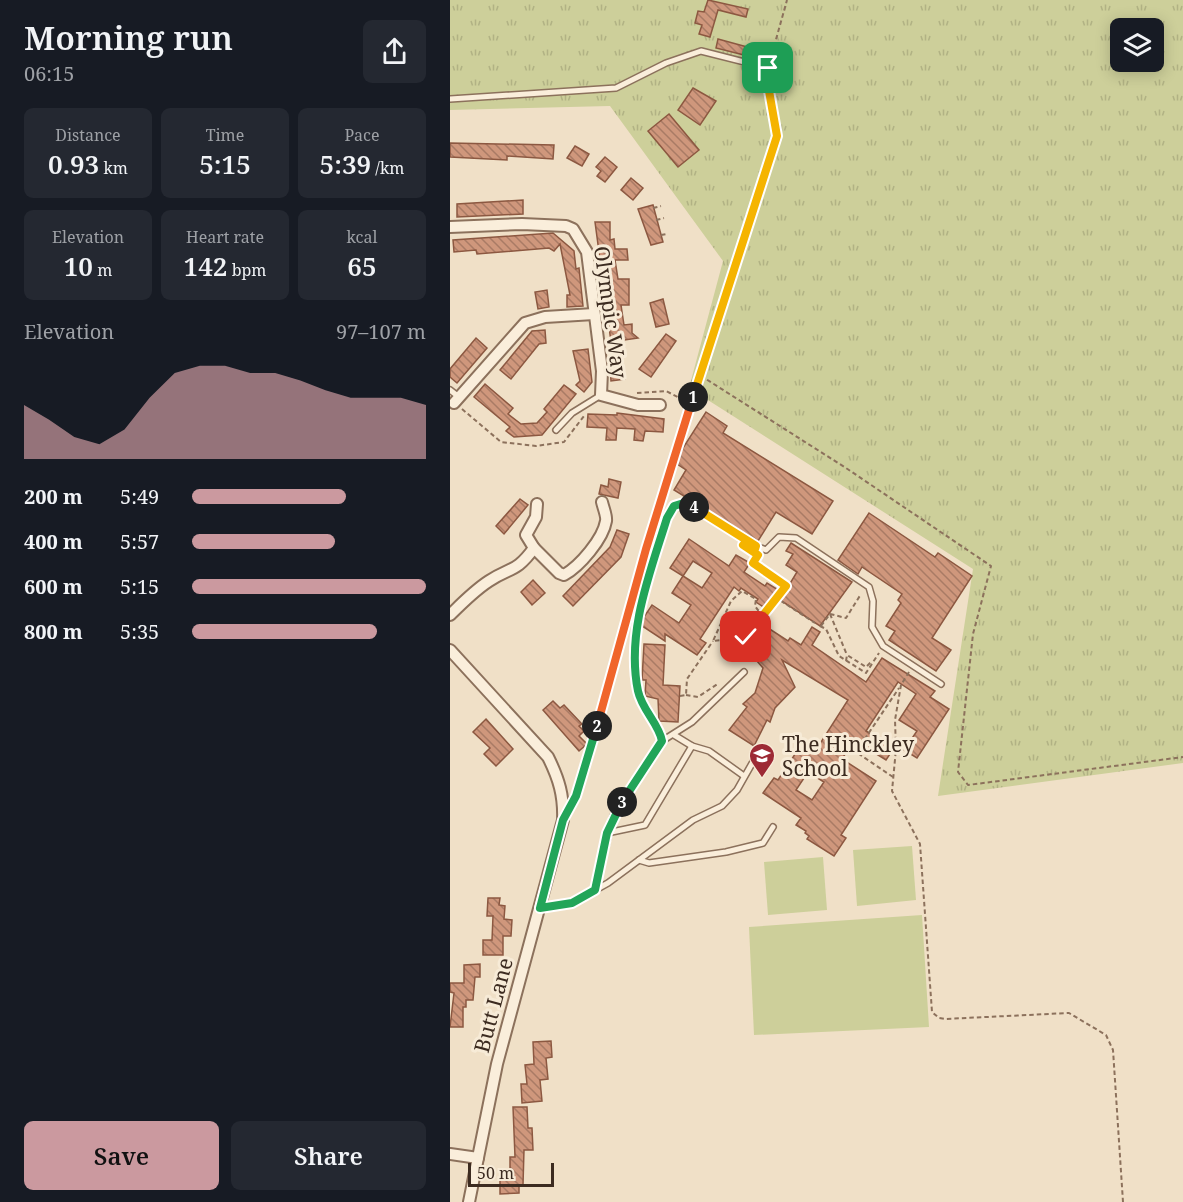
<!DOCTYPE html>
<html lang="en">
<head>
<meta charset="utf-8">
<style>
  body { margin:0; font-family:"Noto Serif",serif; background:#242831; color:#f1f3f6; height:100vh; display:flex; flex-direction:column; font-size:22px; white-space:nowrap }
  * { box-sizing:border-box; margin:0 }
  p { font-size:20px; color:#9ea1a6 }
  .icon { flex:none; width:33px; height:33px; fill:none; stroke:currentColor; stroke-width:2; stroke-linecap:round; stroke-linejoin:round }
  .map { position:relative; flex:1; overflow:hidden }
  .side { display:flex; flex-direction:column; background:#171b24; width:450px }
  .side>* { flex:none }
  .buttons { position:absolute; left:660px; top:18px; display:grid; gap:12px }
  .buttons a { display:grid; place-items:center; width:54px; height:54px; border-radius:9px; background:#171b24; box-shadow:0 3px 15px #0003; font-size:30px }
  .scale { position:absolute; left:18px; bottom:15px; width:86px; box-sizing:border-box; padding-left:6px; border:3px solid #3c2b20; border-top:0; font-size:16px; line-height:21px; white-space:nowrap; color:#3c2b20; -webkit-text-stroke:4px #f7ebd7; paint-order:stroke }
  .pin { position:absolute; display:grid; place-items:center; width:51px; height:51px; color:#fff; margin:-26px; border-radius:12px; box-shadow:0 3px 9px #0006 }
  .km { position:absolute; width:30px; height:30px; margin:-15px; border-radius:50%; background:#222; color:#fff; font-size:16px; line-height:30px; text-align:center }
  .round { display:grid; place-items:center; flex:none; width:63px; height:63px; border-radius:9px; background:#242831 }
  .overview { display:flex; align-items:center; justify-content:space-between; height:102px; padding:0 24px }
  h1 { font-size:33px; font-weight:600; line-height:45px }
  .stats { display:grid; grid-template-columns:repeat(3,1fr); gap:9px; height:102px; padding:6px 24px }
  .stats div { display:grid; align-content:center; border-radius:9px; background:#242831; text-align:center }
  .stats b { font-size:26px; font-weight:600 }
  .stats small { font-size:16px; font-weight:400 }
  .stats p { font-size:16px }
  .chart { height:168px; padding:12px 24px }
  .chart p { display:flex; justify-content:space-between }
  .chart svg { width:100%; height:108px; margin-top:6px; fill:#cb999f; opacity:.7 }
  .action { display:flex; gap:12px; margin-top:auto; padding:12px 24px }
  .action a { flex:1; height:69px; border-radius:9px; background:#cb999f; color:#111; font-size:24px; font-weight:600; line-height:69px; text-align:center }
  .action a+a { background:#242831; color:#f1f3f6 }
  ul { padding:0 24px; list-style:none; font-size:20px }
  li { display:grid; grid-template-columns:96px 72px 1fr; align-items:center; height:45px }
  li i { height:15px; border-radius:8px; background:#cb999f }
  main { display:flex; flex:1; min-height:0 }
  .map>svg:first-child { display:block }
  .grass { fill:url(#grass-tufts); fill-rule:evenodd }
  .pitch { fill:#cdcf9a }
  .building { fill:url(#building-back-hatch); stroke:#8c5841; stroke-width:1.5; fill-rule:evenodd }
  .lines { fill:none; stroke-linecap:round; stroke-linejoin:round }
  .service-casing { stroke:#8c715c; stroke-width:8 }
  .minor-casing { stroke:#8c715c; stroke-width:14 }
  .path { stroke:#8c715c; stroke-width:2; stroke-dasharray:4.5 3; stroke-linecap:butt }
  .service { stroke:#faeedb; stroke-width:5 }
  .minor { stroke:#faeedb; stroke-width:10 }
  .split-1-casing { stroke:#fff; stroke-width:12 }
  .split-2-casing { stroke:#fff; stroke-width:12 }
  .split-3-casing { stroke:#fff; stroke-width:12 }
  .split-4-casing { stroke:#fff; stroke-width:12 }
  .split-5-casing { stroke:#fff; stroke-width:12 }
  .split-1 { stroke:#f5b400; stroke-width:8 }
  .split-2 { stroke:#f0652b; stroke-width:8 }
  .split-3 { stroke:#22a559; stroke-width:8 }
  .split-4 { stroke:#22a559; stroke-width:8 }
  .split-5 { stroke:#f5b400; stroke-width:8 }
  .labels { text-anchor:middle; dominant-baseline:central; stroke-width:6; stroke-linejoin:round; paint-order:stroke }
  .street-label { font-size:21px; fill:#3c2b20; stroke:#f7ebd7 }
  .poi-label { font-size:21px; fill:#3c2b20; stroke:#f7ebd7; text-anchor:start }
</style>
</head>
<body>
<main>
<section class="side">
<div class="overview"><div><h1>Morning run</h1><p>06:15</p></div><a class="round"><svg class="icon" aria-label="share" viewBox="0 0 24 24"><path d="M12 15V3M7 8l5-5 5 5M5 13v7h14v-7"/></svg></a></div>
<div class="stats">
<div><p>Distance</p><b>0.93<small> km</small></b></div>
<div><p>Time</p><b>5:15</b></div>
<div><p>Pace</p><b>5:39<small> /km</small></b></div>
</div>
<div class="stats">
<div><p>Elevation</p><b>10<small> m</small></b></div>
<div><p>Heart rate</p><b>142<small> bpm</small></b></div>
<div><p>kcal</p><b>65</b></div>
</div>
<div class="chart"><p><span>Elevation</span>97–107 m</p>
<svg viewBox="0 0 160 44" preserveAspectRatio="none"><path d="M0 44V22L10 28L20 35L30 38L40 32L50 19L60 9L70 6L80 6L90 9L100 9L110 12L120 16L130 19L140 19L150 19L160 22V44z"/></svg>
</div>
<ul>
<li><b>200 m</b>5:49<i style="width:66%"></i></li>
<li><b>400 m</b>5:57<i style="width:61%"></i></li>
<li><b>600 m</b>5:15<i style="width:100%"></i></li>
<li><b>800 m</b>5:35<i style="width:79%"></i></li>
</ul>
<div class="action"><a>Save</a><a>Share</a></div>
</section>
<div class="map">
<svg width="733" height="1202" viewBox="0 0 733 1202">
  <defs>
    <pattern id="grass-tufts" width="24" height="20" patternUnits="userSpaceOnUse" patternTransform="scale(1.5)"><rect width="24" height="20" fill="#cdcf9a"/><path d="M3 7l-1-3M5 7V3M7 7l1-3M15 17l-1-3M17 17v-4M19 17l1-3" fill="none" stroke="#b1b284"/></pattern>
    <pattern id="building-back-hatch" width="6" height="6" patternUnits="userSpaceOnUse" patternTransform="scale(1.5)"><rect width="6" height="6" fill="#cf977c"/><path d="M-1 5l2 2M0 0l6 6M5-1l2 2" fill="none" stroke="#a97b65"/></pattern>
  </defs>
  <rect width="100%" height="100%" fill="#f0e0c7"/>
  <path class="grass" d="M0,0H733V763L488,796L523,569L239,388L273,261L160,106L0,110ZM670,28H704V62H670Z"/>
  <g class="pitch">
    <polygon points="462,846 466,900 407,906 403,850"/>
    <polygon points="373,857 377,910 318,915 314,862"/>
    <polygon points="472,915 479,1027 304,1035 299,927"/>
  </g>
  <g class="building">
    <polygon points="258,0 298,9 296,17 268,10 260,37 249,34 252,25 245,23 248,11 254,12"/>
    <polygon points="268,39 312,51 310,59 266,48"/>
    <polygon points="243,88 266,101 250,125 228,110"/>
    <polygon points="219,114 249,150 228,167 198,131"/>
    <polygon points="0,143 104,145 103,159 57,156 57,160 0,157"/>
    <polygon points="125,146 139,154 132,166 117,158"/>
    <polygon points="155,157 167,167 155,182 147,176 151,171 146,167"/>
    <polygon points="181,178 193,188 183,200 171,190"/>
    <polygon points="73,200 73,214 7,217 7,204"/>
    <polygon points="203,205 213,242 201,245 188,209"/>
    <polygon points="145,222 160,222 160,240 164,239 165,249 177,249 178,260 165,260 168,279 179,279 179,305 171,305 174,325 182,324 182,333 188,338 161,342"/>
    <polygon points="103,233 124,251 126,269 129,268 133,306 117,307 117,295 120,295 110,244 104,251 99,248 27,254 26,250 4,252 3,240"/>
    <polygon points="97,290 99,307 88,309 85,292"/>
    <polygon points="213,299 219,324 206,327 200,303"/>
    <polygon points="95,330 96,343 89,344 61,379 50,370 82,331"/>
    <polygon points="216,334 226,341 201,377 189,369"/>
    <polygon points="26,338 37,348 7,383 0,377 0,369"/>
    <polygon points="138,349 142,382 134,392 126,385 130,381 123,351"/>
    <polygon points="173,364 175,379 161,381 160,365"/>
    <polygon points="35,384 63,408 58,414 71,424 87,423 97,412 94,409 114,385 126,394 92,435 64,437 56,431 60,427 24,397"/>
    <polygon points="256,412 277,426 273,433 383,501 362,534 326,512 308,541 224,490 236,470 224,462"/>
    <polygon points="167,413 214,419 213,432 195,431 193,441 184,440 185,429 167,428 166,440 156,440 157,428 137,427 138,414 167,415"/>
    <polygon points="159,479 171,482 168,498 149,494 151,485 158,487"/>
    <polygon points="70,499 78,505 54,534 46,526"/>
    <polygon points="419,513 485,557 488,553 522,576 482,638 501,650 486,671 439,640 445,631 436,626 451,603 448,600 452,594 412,567 408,574 388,560"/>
    <polygon points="167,530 179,534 171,557 123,606 113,596 160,547"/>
    <path d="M239,539L279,566L286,555L300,563L294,572L315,586L317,583L330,591L318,610L306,602L308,599L291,588L289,591L284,587L250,639L256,643L247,655L215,634V641L192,626L194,617L202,605L229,623L241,605L222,593L233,576L220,568ZM243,561L262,573L252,588L233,576Z"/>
    <polygon points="341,543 402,582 370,626 330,600 347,572 336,565 343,554 336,551"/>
    <polygon points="83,580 95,593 82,605 71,592"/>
    <path d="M315,626L338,641L340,638L351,645L362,627L370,632L362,645L416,682L432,658L485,691L480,697L499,709L467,758L454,750L467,731L449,720L466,694L448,682L416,731L444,748L436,760L404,740L392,759L426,781L391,835L396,838L384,856L357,839L359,836L355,833L356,831L346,825L351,818L313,793L324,778L328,780L353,742L366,750L398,700L332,660L345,687L325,708L320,722L317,720L304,746L279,730L297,707L293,704L305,693L313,668L306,660L315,646L306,640ZM358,772L374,782L362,800L346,790Z"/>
    <polygon points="194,644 215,645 213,685 230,686 228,722 209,721 208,699 195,696 196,680 192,680"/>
    <polygon points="103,701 110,708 114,705 132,724 129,726 134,731 129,736 137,744 129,751 93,710"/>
    <polygon points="36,719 63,749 46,766 34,754 40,748 23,732"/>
    <polygon points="38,898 50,898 49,905 55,906 54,919 62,920 61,936 53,936 53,955 33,955 33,940 42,940 43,916 37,916"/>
    <polygon points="30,964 30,977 25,977 23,1000 16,1000 16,1007 13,1007 13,1027 0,1027 4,993 0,992 0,983 14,983 14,965"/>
    <polygon points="101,1041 102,1057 96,1058 98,1079 90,1080 92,1101 72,1103 71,1084 77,1084 75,1065 84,1064 83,1042"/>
    <polygon points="63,1107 77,1107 78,1128 82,1128 83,1150 74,1150 73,1185 69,1185 69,1193 50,1194 50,1177 60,1177 60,1157 65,1157"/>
  </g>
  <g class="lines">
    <defs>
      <g id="service">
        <polyline points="0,99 166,88 216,63 251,51 318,68"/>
        <polyline points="0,390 9,397"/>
        <polyline points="106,430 122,413 151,395"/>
        <polyline points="224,735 242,746 259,751 294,776"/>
        <path d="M212,741C209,724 192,709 188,691C176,633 200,573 217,518L224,505L237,503L306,546L316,550L329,537L346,538L419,587L423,601L422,627L433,646L491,684"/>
        <polyline points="157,833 195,825 242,746"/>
        <polyline points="189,860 199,863 276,852 313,843 323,827"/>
        <polyline points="145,890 163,816 212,741 242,722 294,672"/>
        <polyline points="90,908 122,903 158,883 243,820 272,806 287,790 304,760"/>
      </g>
      <g id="minor">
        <polyline points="0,227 72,224 116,226 123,229 137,252 152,371 151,395 188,405 210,405"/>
        <polyline points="4,403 75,323 95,317 144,314"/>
        <path d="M84,548L109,573L114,575C130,566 153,539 156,521C157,516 153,507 152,502"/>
        <path d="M0,615C12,603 25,590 39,581C60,567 66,573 84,548L76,535L86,517L87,504"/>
        <path d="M0,650L98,757C109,779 114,796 113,820L47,1064L19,1202"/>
        <polyline points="0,1154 28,1158"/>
      </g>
    </defs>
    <use href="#service" class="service-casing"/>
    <use href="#minor" class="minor-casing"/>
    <g class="path">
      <polyline points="320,61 337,0"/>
      <polyline points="316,76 327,136 248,374 396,468 541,566 523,634 508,772 518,785 733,757"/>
      <polyline points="203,208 211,206"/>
      <polyline points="206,220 214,218"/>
      <polyline points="211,235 217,234"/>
      <polyline points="187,393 216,391 241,404"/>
      <polyline points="12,409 51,442 86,446 114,442 134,416"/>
      <polyline points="307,555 303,563 336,586 328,599 365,623"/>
      <polyline points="380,614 396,618 411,594"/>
      <polyline points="313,617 305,606 306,599 292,591 281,601 263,641 296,637 328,599"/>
      <polyline points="370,626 376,629 389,656 416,673 429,653"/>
      <polyline points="371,626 380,614 397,655"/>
      <polyline points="396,661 397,655 416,667 421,662"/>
      <polyline points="459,672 451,685 445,720 446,749 442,791 470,844 482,1012 489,1018 495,1019 619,1013 656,1035 663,1050 673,1202"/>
      <polyline points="236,695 248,697 269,683"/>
      <polyline points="230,696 236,695 237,679 263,641"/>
      <polyline points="443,777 406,752 449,688"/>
      <polyline points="123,801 155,698 196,549 248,374"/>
    </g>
    <use href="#service" class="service"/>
    <use href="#minor" class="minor"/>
  </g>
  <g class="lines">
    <defs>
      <polyline id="split-1" points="243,397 327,136 316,74 318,68"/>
      <polyline id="split-2" points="147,726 196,549 243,397"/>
      <polyline id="split-3" points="147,726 126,796 113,820 90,908 122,903 145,890 157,833 172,802"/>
      <path id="split-4" d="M172,802L212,741C209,724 192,710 188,691C176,632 200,573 217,518L224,506L237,502L244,507"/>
      <polyline id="split-5" points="244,507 306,546 305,549 295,543 293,545 308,555 303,563 336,586 296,637"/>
    </defs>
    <use href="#split-1" class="split-1-casing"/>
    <use href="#split-2" class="split-2-casing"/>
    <use href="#split-3" class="split-3-casing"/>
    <use href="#split-4" class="split-4-casing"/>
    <use href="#split-5" class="split-5-casing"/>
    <use href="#split-1" class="split-1"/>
    <use href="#split-2" class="split-2"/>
    <use href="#split-3" class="split-3"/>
    <use href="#split-4" class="split-4"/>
    <use href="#split-5" class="split-5"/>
  </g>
  <defs>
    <symbol id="school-pin" viewBox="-11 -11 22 30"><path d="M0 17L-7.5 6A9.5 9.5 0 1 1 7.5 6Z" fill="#9d2a35" stroke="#f7ebd7"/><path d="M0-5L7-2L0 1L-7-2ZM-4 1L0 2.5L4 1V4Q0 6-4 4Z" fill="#fff"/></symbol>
  </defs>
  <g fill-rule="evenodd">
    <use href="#school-pin" x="297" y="741" width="30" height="40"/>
  </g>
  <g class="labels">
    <g class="street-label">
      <text transform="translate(161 312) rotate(82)">Olympic Way</text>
      <text transform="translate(43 1005) rotate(-75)">Butt Lane</text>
    </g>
    <g class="poi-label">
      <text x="332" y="744">The Hinckley<tspan x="332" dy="24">School</tspan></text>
    </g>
  </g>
</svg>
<div class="buttons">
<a><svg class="icon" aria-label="layers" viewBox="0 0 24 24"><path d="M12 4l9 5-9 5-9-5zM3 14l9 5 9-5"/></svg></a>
</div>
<div class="scale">50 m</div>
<div class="pin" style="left:318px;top:68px;background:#1e9e55"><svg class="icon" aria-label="arrive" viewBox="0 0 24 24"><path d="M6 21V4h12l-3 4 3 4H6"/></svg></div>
<div class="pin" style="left:296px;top:637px;background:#d93025"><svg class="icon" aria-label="check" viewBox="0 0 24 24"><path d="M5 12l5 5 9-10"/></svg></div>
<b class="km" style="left:243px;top:397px">1</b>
<b class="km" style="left:147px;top:726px">2</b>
<b class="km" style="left:172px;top:802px">3</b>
<b class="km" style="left:244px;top:507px">4</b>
</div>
</main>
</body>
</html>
